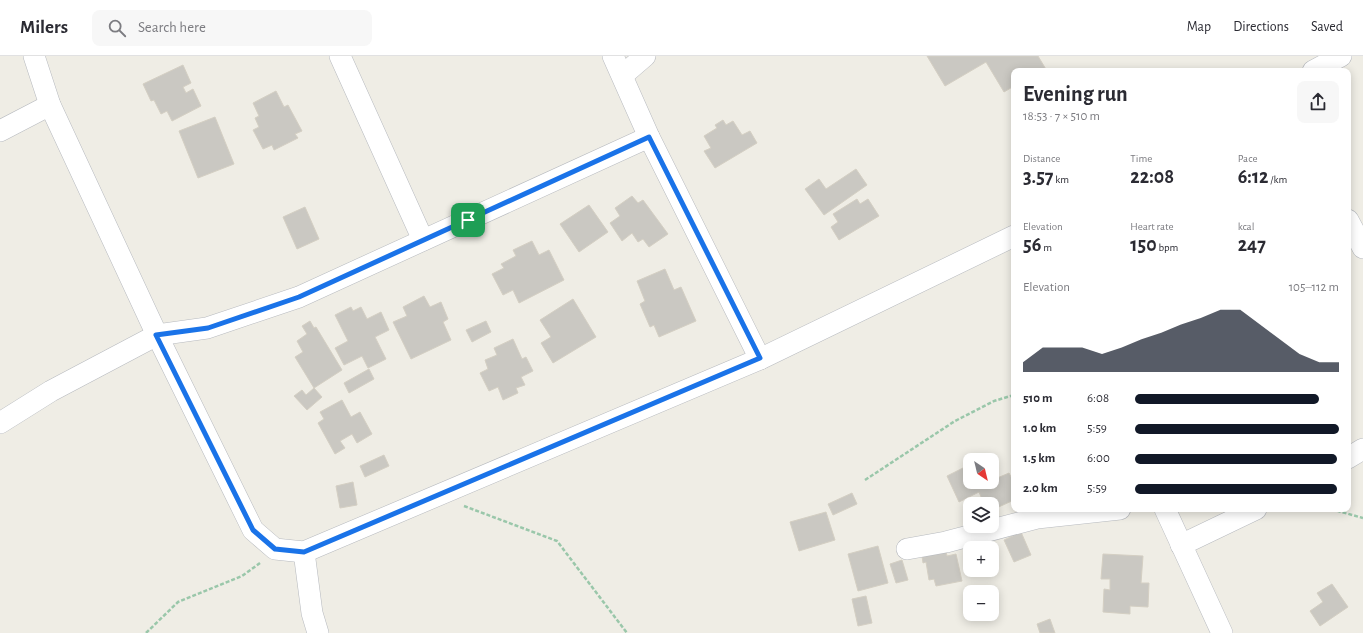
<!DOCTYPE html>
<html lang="en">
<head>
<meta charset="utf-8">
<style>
  body { margin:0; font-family:"Alegreya Sans",sans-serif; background:#f7f7f7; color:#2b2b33; height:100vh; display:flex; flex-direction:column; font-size:15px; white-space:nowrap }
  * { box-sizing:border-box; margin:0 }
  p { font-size:13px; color:#7c7c81 }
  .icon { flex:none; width:22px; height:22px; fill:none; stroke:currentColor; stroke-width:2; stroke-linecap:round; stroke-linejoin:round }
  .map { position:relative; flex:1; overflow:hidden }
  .sheet { position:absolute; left:1011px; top:12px; width:340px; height:444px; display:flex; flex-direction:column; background:#fff; border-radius:8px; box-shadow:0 2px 10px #0003 }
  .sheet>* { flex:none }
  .needle { width:26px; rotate:145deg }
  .tools { position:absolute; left:963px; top:397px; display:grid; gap:8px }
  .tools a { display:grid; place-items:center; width:36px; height:36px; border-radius:8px; background:#fff; box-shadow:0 2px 10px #0003; font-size:20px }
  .pin { position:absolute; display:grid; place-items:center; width:34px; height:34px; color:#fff; margin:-17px; border-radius:8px; box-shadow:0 2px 6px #0006 }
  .round { display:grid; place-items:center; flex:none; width:42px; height:42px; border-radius:8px; background:#f7f7f7 }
  .headline { display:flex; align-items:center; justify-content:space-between; height:68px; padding:0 12px }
  h1 { font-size:22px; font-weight:700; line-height:30px }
  .stats { display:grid; grid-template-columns:repeat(3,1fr); gap:6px; height:68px; padding:4px 12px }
  .stats div { display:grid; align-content:center }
  .stats b { font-size:20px; font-weight:700 }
  .stats small { font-size:11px; font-weight:400 }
  .stats p { font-size:11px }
  .chart { height:112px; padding:8px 12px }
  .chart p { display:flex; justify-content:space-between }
  .chart svg { width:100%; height:72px; margin-top:4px; fill:#111827; opacity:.7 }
  ul { padding:0 12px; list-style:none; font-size:13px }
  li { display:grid; grid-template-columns:64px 48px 1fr; align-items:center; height:30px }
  li i { height:10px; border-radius:5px; background:#111827 }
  header { display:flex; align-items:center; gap:24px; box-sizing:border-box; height:56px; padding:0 20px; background:#fff; border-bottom:1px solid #e1e1e2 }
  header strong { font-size:19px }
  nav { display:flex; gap:22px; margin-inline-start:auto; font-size:14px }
  .search { width:280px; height:36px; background:#f7f7f7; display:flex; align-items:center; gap:10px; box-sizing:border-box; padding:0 14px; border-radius:8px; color:#7c7c81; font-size:15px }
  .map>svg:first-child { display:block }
  .building { fill:#cac8c2; stroke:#d4cfc3 }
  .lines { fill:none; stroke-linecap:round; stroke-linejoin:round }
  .minor-casing { stroke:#b7babf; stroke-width:22 }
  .path { stroke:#9ac7aa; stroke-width:2.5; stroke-dasharray:4 2; stroke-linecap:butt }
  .minor { stroke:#fff; stroke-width:21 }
  .route-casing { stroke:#fff; stroke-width:8 }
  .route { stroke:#1a73e8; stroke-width:5 }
</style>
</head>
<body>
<header>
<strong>Milers</strong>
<div class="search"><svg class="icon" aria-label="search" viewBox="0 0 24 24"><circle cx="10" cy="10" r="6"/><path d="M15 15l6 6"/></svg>Search here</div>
<nav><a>Map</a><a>Directions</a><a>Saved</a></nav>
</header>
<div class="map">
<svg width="1363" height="577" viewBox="0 0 1363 577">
  <rect width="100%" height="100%" fill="#efede5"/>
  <g class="building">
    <polygon points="927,0 1038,0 1047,15 1014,15 1014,30 1004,36 986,6 945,30"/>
    <polygon points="183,9 191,27 183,31 186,37 193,33 201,50 172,65 167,55 161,58 154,44 151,45 143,28"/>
    <polygon points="276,35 284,51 288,49 302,75 295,78 298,82 274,94 272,89 263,93 253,74 259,71 255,62 259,60 253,47"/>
    <polygon points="215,61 234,108 198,122 179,75"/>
    <polygon points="723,64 726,69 733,65 742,79 750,75 757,87 715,112 704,95 711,92 704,80 717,72 715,69"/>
    <polygon points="856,113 867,129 824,159 805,133 819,123 826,133"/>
    <polygon points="632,140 638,147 643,144 668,178 649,191 643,183 638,186 632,177 622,185 610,167 620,160 615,152"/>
    <polygon points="857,143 860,148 868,143 879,160 839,184 831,171 838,166 833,158"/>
    <polygon points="589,149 608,176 579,196 560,168"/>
    <polygon points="305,151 319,183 297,193 283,161"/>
    <polygon points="532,185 539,199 549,194 564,224 519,247 513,234 503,239 492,218 504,212 501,208 516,200 513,194"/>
    <polygon points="665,213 674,234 681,231 696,265 659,281 654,269 650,271 640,248 645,245 637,225"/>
    <polygon points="424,240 430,251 441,246 448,263 443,266 451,284 411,303 393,266 407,260 403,251"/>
    <polygon points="573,243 596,281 553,307 541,287 551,281 540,264"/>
    <polygon points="351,251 353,255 361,251 367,263 381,256 389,274 375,281 386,303 368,312 362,300 344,309 335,292 348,285 335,259"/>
    <polygon points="310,265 314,272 316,271 342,314 314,332 295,301 303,296 297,285 307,278 302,270"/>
    <polygon points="486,265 491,276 472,286 466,274"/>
    <polygon points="513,283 522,303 526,301 533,315 521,321 525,329 516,332 518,337 503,344 498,331 489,335 480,317 488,313 485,304 497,299 494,292"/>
    <polygon points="369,313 374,323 349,337 344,327"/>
    <polygon points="314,332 322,341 307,354 294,340 302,334 306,339"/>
    <polygon points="342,344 351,361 360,356 372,378 357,387 352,378 340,385 345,392 335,398 318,367 324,363 320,356"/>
    <polygon points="384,399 389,410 365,421 360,410"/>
    <polygon points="969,409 970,426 992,426 992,416 995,423 1009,417 1014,427 1014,444 992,454 992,448 984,448 979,436 959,446 947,420"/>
    <polygon points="353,426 357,449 340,452 336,430"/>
    <polygon points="852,437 857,448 833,459 828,448"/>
    <polygon points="826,456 835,484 799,495 790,466"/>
    <polygon points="1021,476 1031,499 1014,506 1004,484"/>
    <polygon points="878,490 888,527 858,535 848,498"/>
    <polygon points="946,495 947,500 956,498 962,525 936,530 934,523 929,524 926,506 923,507 922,500"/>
    <polygon points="1103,498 1143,500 1141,527 1149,527 1148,551 1130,550 1130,558 1103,556 1104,533 1110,534 1110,523 1101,523"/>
    <polygon points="902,504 908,524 896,527 890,508"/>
    <polygon points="1332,528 1348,551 1320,570 1310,555 1323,546 1317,537"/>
    <polygon points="866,540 872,567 858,570 852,543"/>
    <polygon points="1050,563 1055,577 1040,577 1037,568"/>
  </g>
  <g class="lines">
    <defs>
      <g id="minor">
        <polyline points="34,0 50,49 157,279 253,474 275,493 304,496 760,303 1014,180"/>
        <polyline points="340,0 423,184"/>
        <polyline points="613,0 649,81 760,303"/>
        <polyline points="1313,15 1341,0"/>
        <polyline points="623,19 645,0"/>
        <polyline points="0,75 50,49"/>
        <polyline points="1348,164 1363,192"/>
        <polyline points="0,367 51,335 157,279 207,272 299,241 649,81"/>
        <polyline points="1348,402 1363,393"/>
        <polyline points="1165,453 1222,577"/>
        <polyline points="1181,489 1256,453"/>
        <polyline points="907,493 946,486 1037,462 1120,453"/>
        <polyline points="304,496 312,557 318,577"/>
      </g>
    </defs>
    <use href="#minor" class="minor-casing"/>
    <g class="path">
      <polyline points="865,424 955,365 994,345 1014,339"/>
      <polyline points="464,450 557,485 627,577"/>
      <polyline points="1331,453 1363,462"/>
      <polyline points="146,577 178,546 242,520 260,507"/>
    </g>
    <use href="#minor" class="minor"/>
  </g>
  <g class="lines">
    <defs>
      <polygon id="route" points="649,81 760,302 304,496 275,493 253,474 156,279 208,272 299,241"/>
    </defs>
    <use href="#route" class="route-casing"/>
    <use href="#route" class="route"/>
  </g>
</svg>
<div class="tools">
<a><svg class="needle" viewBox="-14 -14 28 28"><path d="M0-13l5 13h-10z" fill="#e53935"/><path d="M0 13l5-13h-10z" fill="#7c7c81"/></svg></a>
<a><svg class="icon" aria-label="layers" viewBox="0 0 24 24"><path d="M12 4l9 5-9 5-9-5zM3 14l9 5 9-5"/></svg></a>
<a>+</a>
<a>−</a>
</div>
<div class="pin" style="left:468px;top:164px;background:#1e9e55"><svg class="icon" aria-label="arrive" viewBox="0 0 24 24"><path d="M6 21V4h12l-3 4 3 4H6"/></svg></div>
<section class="sheet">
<div class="headline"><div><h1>Evening run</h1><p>18:53 · 7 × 510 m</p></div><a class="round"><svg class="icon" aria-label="share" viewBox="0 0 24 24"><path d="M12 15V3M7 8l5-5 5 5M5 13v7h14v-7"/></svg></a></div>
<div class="stats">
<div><p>Distance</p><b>3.57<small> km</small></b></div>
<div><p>Time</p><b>22:08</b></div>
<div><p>Pace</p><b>6:12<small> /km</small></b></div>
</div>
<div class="stats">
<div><p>Elevation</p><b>56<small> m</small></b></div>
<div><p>Heart rate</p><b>150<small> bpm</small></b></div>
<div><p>kcal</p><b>247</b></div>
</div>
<div class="chart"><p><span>Elevation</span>105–112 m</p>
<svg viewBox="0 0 160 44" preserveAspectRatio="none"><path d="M0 44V38L10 29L20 29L30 29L40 33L50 29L60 24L70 20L80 15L90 11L100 6L110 6L120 15L130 24L140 33L150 38L160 38V44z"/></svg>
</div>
<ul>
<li><b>510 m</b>6:08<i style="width:90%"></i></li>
<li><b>1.0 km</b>5:59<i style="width:100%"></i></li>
<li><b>1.5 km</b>6:00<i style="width:99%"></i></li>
<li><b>2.0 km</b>5:59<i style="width:99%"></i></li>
</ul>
</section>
</div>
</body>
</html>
